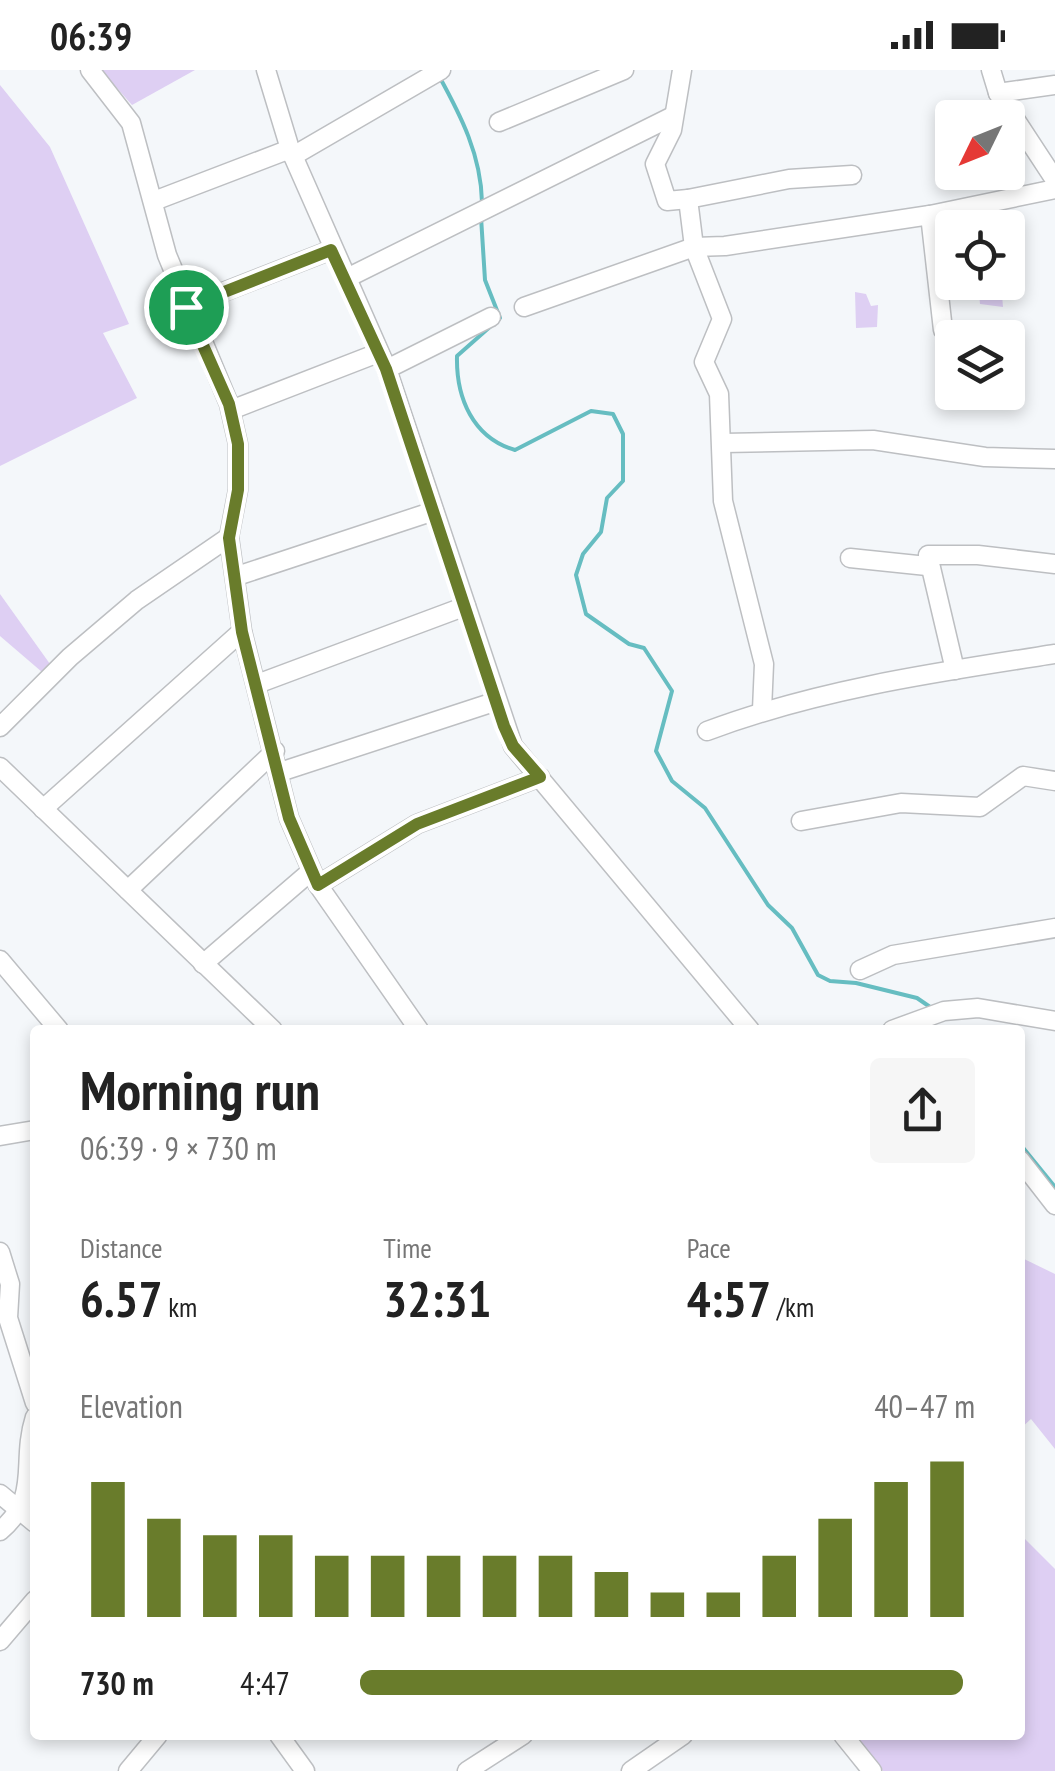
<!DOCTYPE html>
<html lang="en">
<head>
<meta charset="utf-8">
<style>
  body { margin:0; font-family:"PT Sans Narrow",sans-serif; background:#f6f6f6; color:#222; height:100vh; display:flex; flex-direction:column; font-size:38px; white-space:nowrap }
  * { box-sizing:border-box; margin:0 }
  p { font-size:32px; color:#767676 }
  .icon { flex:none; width:55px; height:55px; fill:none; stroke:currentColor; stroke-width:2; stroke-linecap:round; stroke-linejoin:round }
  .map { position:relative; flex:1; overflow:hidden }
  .drawer { position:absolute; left:30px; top:955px; width:995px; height:715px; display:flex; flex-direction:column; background:#fff; border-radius:10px; box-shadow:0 5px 15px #0003 }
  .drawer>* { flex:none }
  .needle { width:65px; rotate:227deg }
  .controls { position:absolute; left:935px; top:30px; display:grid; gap:20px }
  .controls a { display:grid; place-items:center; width:90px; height:90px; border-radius:10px; background:#fff; box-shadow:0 5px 15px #0003; font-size:50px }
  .pin { position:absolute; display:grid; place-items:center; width:85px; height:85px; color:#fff; margin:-42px; border:5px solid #fff; border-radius:50%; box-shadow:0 2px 10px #0007 }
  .round { display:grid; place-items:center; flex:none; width:105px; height:105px; border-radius:10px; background:#f6f6f6 }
  .summary { display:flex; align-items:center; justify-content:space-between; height:170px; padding:0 50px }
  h1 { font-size:55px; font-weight:600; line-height:75px }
  .stats { display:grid; grid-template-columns:repeat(3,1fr); gap:15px; height:170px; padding:10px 50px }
  .stats div { display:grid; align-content:center }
  .stats b { font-size:50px; font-weight:600 }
  .stats small { font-size:28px; font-weight:400 }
  .stats p { font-size:28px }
  .chart { height:280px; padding:20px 50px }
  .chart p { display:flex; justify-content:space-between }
  .chart svg { width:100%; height:180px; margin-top:10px; stroke:#697c2b; stroke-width:6 }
  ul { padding:0 50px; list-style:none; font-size:32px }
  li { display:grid; grid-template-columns:160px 120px 1fr; align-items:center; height:75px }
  li i { height:25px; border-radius:12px; background:#697c2b }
  .status { display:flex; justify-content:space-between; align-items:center; height:70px; padding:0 50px; background:#fff; direction:ltr }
  .status svg { height:28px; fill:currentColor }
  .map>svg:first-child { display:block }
  .green { fill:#decff3 }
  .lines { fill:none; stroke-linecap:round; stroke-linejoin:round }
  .stream { stroke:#66bdc1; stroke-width:4 }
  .minor-casing { stroke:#bdbfc2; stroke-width:21 }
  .minor { stroke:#fff; stroke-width:18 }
  .route-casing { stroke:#fff; stroke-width:20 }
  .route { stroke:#697c2b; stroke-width:12 }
</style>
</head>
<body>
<div class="status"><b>06:39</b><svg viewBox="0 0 49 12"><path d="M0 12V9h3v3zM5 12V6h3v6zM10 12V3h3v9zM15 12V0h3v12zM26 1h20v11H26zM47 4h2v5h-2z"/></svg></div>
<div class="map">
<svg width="1055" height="1701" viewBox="0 0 1055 1701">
  <rect width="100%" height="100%" fill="#f4f7fa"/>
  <g class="green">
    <polygon points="101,0 195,0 132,35"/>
    <polygon points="0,15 50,77 129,254 103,263 137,328 0,396"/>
    <polygon points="978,213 1001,213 1003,237 980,234"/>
    <polygon points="855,222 866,224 871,236 878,235 877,257 856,258"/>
    <polygon points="0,524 50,594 42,602 0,566"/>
    <polygon points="1020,1187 1055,1204 1055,1379 1031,1349 1020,1359"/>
    <polygon points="1020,1464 1055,1499 1055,1701 883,1701 855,1665 1020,1665"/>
  </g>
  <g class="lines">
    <g class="stream">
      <path d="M439,6C461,46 481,85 482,132"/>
      <path d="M481,147L485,210L500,248L457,286C456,328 473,368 515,380L591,341L613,344L623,364V411L607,428L601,462L583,484L576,505L586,544L629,574L644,578L672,621L656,681L672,711L705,738L768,835L792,858L818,905L830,911L856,913L917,928L933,939"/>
      <polyline points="1020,1074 1055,1117"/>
    </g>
    <defs>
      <g id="minor">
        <polyline points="90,0 131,53 167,185 229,334 238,374 238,420 229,467 242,561 289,748 318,815 419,960"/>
        <polyline points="266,0 290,79 387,299 513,676 750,960"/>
        <polyline points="682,0 672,60 655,94 667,131 688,129"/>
        <polyline points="991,0 998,23 1055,110"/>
        <polyline points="998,23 1055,15"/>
        <polyline points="499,52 624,0"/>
        <polyline points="293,86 441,0"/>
        <polyline points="154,131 290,79"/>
        <polyline points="930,145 943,260"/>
        <polyline points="347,208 671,47"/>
        <polyline points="185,237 331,180"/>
        <polyline points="524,237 694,177 725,176 930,145 1055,119"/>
        <polyline points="387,299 491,247"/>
        <polyline points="231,340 378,283"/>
        <polyline points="723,373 873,370 985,387 1055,389"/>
        <polyline points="850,488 927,496"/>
        <polyline points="237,506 434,441"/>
        <polyline points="955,600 928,485 978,485 1055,494"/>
        <polyline points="257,614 466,536"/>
        <polyline points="762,640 764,594 723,431 719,324 704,292 722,249 694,177 688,129 789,109 852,105"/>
        <polyline points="0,657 70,587 137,530 229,467"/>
        <path d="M707,661C819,619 938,602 1055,584"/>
        <polyline points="0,697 273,960"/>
        <polyline points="280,702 497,631"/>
        <polyline points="43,739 242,561"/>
        <polyline points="801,751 901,733 980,737 1023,706 1055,711"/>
        <polyline points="318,815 417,754 540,707"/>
        <polyline points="128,820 275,681"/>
        <polyline points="0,890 59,960"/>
        <polyline points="203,894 310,802"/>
        <polyline points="860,900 893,885 1055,858"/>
        <polyline points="892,960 944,941 978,938 1055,951"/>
        <polyline points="0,1066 35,1060"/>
        <polyline points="1020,1090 1055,1135"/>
        <polyline points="0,1182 10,1214 8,1248 35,1333"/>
        <polyline points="0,1424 35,1453"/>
        <path d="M0,1461C42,1425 20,1394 35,1347"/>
        <polyline points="0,1571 35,1530"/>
        <polyline points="279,1665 305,1701"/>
        <polyline points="843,1665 872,1701"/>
        <polyline points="128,1701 158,1665"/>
        <polyline points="467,1701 523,1665"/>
        <polyline points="631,1701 683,1665"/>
      </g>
    </defs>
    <use href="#minor" class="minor-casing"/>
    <use href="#minor" class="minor"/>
  </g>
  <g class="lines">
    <defs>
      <polygon id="route" points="331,180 386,299 504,656 513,676 540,707 417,754 318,815 289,748 242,562 229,468 238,420 238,374 229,334 186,237"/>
    </defs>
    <use href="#route" class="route-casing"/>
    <use href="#route" class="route"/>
  </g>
</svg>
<div class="controls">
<a><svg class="needle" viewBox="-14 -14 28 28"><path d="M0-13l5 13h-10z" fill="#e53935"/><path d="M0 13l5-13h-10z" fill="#767676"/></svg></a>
<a><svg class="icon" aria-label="locate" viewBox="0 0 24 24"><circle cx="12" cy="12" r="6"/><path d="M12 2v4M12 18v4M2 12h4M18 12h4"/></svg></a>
<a><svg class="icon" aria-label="layers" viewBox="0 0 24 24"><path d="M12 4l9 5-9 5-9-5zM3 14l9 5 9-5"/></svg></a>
</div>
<div class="pin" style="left:186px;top:237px;background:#1e9e55"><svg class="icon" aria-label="arrive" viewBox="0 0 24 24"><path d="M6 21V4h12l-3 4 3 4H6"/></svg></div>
<section class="drawer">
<div class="summary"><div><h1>Morning run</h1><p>06:39 · 9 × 730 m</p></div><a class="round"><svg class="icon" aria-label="share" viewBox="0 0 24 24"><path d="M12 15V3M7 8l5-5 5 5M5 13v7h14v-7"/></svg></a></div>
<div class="stats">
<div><p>Distance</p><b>6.57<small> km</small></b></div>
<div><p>Time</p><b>32:31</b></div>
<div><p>Pace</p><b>4:57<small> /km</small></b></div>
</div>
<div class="chart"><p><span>Elevation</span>40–47 m</p>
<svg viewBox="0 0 160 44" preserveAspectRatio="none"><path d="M5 44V11M15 44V20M25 44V24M35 44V24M45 44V29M55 44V29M65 44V29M75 44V29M85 44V29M95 44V33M105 44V38M115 44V38M125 44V29M135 44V20M145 44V11M155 44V6"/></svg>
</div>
<ul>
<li><b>730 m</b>4:47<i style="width:98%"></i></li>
</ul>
</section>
</div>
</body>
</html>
